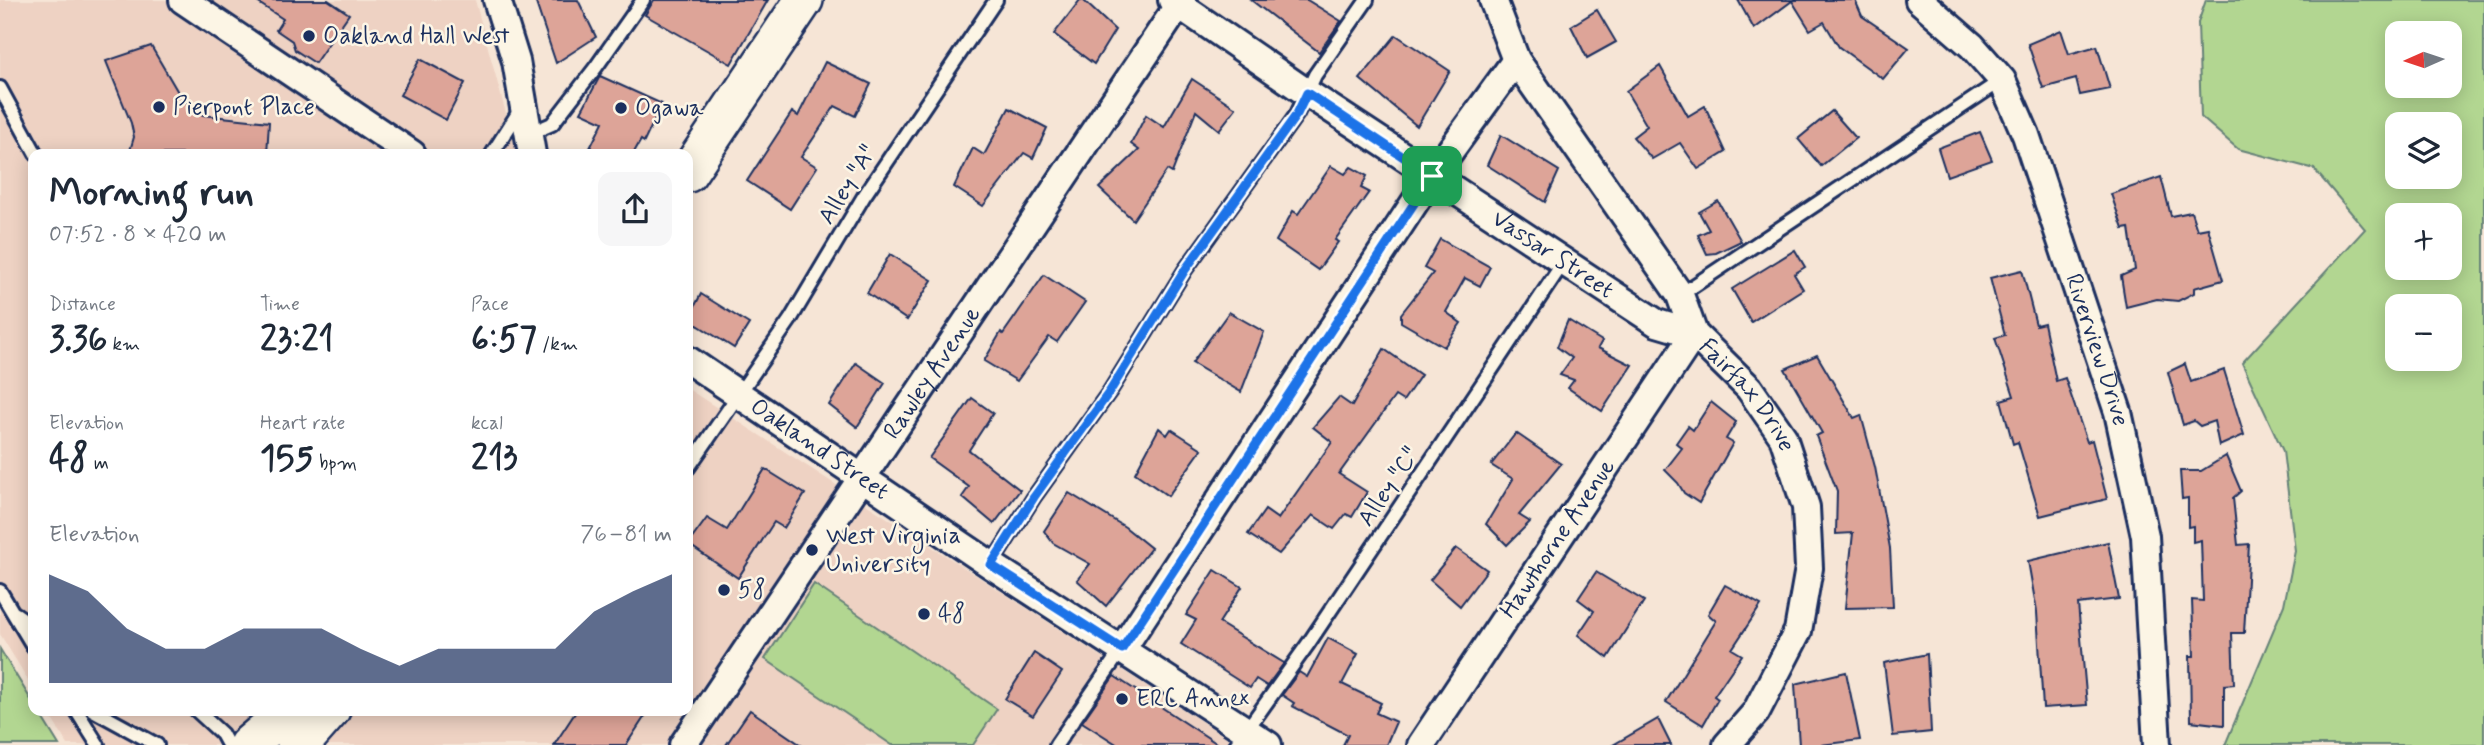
<!DOCTYPE html>
<html lang="en">
<head>
<meta charset="utf-8">
<style>
  body { margin:0; font-family:Mynerve,sans-serif; background:#f6f6f7; color:#1f2937; height:100vh; display:flex; flex-direction:column; font-size:26px; white-space:nowrap }
  * { box-sizing:border-box; margin:0 }
  p { font-size:23px; color:#747a83 }
  .icon { flex:none; width:38px; height:38px; fill:none; stroke:currentColor; stroke-width:2; stroke-linecap:round; stroke-linejoin:round }
  .map { position:relative; flex:1; overflow:hidden }
  .sheet { position:absolute; left:28px; top:149px; width:665px; height:567px; display:flex; flex-direction:column; background:#fff; border-radius:14px; box-shadow:0 4px 18px #0003 }
  .sheet>* { flex:none }
  .needle { width:46px; rotate:267deg }
  .fabs { position:absolute; left:2385px; top:21px; display:grid; gap:14px }
  .fabs a { display:grid; place-items:center; width:77px; height:77px; border-radius:14px; background:#fff; box-shadow:0 4px 18px #0003; font-size:35px }
  .pin { position:absolute; display:grid; place-items:center; width:60px; height:60px; color:#fff; margin:-30px; border-radius:14px; box-shadow:0 4px 10px #0006 }
  .round { display:grid; place-items:center; flex:none; width:74px; height:74px; border-radius:14px; background:#f6f6f7 }
  .summary { display:flex; align-items:center; justify-content:space-between; height:119px; padding:0 21px }
  h1 { font-size:38px; font-weight:700; line-height:52px }
  .metrics { display:grid; grid-template-columns:repeat(3,1fr); gap:10px; height:119px; padding:7px 21px }
  .metrics div { display:grid; align-content:center }
  .metrics b { font-size:35px; font-weight:700 }
  .metrics small { font-size:19px; font-weight:400 }
  .metrics p { font-size:19px }
  .chart { height:196px; padding:14px 21px }
  .chart p { display:flex; justify-content:space-between }
  .chart svg { width:100%; height:126px; margin-top:7px; fill:#1b2f5e; opacity:.7 }
  .map>svg:first-child { display:block }
  .built { fill:#eed2c3 }
  .green { fill:#b2d691; stroke:#668278; stroke-width:2; fill-rule:evenodd }
  .building { fill:#dda498; stroke:#1b2f5e; stroke-width:2 }
  .lines { fill:none; stroke-linecap:round; stroke-linejoin:round }
  .lane-casing { stroke:#1b2f5e; stroke-width:18 }
  .street-casing { stroke:#1b2f5e; stroke-width:32 }
  .secondary-casing { stroke:#1b2f5e; stroke-width:42 }
  .lane { stroke:#fcf5e5; stroke-width:12 }
  .street { stroke:#fcf5e5; stroke-width:26 }
  .secondary { stroke:#fcf5e5; stroke-width:37 }
  .route-casing { stroke:#fff; stroke-width:14 }
  .route { stroke:#1a73e8; stroke-width:9 }
  .poi-dot { fill:#1b2f5e; stroke:#fcf5e5; stroke-width:2.5 }
  .labels { text-anchor:middle; dominant-baseline:central; stroke-width:5; stroke-linejoin:round; paint-order:stroke }
  .poi-label { font-size:24px; fill:#1b2f5e; stroke:#fcf5e5; text-anchor:start }
  .street-label { font-size:24px; fill:#1b2f5e; stroke:#fcf5e5 }
</style>
</head>
<body>
<div class="map">
<svg width="2484" height="745" viewBox="0 0 2484 745">
  <rect width="100%" height="100%" fill="#f6e5d6"/>
  <filter id="ink" filterUnits="userSpaceOnUse"><feTurbulence type="fractalNoise" baseFrequency=".0143" numOctaves="2"/><feDisplacementMap in="SourceGraphic" scale="14" xChannelSelector="R" yChannelSelector="G"/><feConvolveMatrix kernelMatrix="1 2 1 2 8 2 1 2 1" color-interpolation-filters="sRGB"/></filter>
  <g filter="url(#ink)">
    <g class="built">
      <polygon points="0,0 475,0 517,154 33,154 33,688 0,634"/>
      <polygon points="688,389 1238,745 68,745 47,711 688,710"/>
    </g>
    <g class="green">
      <path d="M2206,0H2484V745H2225L2284,605L2295,551L2283,451L2242,363L2365,229L2314,169L2238,149L2201,117L2198,23ZM2398,33H2450V86H2398ZM2398,124H2450V177H2398ZM2398,215H2450V268H2398ZM2398,306H2450V359H2398Z"/>
      <polygon points="814,584 997,709 973,745 892,745 765,659"/>
      <polygon points="0,649 33,703 33,710 38,711 59,745 0,745"/>
    </g>
    <g class="building">
      <polygon points="254,0 328,0 349,14 315,63 295,50 292,41 276,30 283,19"/>
      <polygon points="535,0 578,0 596,37 556,63"/>
      <polygon points="654,0 768,0 731,64 645,15"/>
      <polygon points="1080,0 1083,0 1115,30 1094,64 1054,34"/>
      <polygon points="1251,0 1307,0 1341,21 1319,52"/>
      <polygon points="1738,0 1855,0 1862,16 1909,48 1883,79 1839,47 1824,22 1810,30 1792,1 1754,29"/>
      <polygon points="1597,10 1616,42 1587,58 1571,26"/>
      <polygon points="2061,30 2069,54 2097,46 2110,89 2080,95 2076,79 2043,88 2028,44"/>
      <polygon points="1396,35 1450,71 1417,126 1360,79"/>
      <polygon points="151,46 182,99 203,115 269,122 267,154 129,154 134,137 131,123 106,61"/>
      <polygon points="420,59 465,83 446,120 400,95"/>
      <polygon points="825,62 871,84 855,116 835,106 801,157 817,167 790,209 747,181 792,112 798,116"/>
      <polygon points="1660,66 1688,116 1705,106 1726,152 1698,169 1680,143 1652,159 1633,137 1647,126 1626,91"/>
      <polygon points="600,76 662,104 644,142 641,140 633,154 587,154 603,122 581,112"/>
      <polygon points="1192,79 1236,108 1219,130 1196,111 1172,173 1167,170 1133,220 1099,188 1139,150 1131,144 1146,115 1164,127"/>
      <polygon points="1009,108 1047,128 1033,158 1024,153 983,206 954,187 973,148 984,155"/>
      <polygon points="1832,111 1856,138 1821,166 1798,139"/>
      <polygon points="1980,132 1992,160 1947,176 1938,148"/>
      <polygon points="1501,135 1559,171 1545,202 1487,165"/>
      <polygon points="1331,166 1345,174 1351,167 1367,176 1361,188 1369,192 1335,240 1338,242 1318,270 1276,241 1293,211 1298,214"/>
      <polygon points="2161,177 2171,216 2191,212 2197,230 2208,228 2223,280 2194,288 2194,293 2178,301 2157,299 2126,307 2121,276 2135,270 2129,228 2123,229 2111,194"/>
      <polygon points="1718,201 1741,241 1716,253 1707,254 1698,235 1709,230 1699,212"/>
      <polygon points="1440,239 1490,267 1480,286 1465,278 1446,312 1461,323 1444,347 1401,322 1401,314 1433,273 1424,268"/>
      <polygon points="1795,250 1805,267 1794,274 1803,289 1751,322 1732,289"/>
      <polygon points="890,254 932,280 907,320 867,293"/>
      <polygon points="2022,270 2036,325 2044,323 2056,381 2065,378 2087,442 2092,440 2107,499 2040,516 2018,442 2013,444 2001,400 2014,396 1995,338 2005,335 1990,278"/>
      <polygon points="1044,275 1085,302 1057,342 1049,337 1017,381 984,361 1001,332 1003,334"/>
      <polygon points="701,294 749,324 734,348 688,319"/>
      <polygon points="1229,312 1264,332 1241,392 1192,363"/>
      <polygon points="1568,320 1602,341 1598,348 1632,365 1602,411 1568,388 1574,380 1560,375 1572,358 1557,347"/>
      <polygon points="1384,349 1421,375 1403,401 1395,396 1339,474 1367,492 1352,517 1346,514 1334,529 1313,515 1279,554 1248,534 1265,510 1278,519 1332,442 1313,427 1339,397 1352,406"/>
      <polygon points="1817,355 1854,418 1861,415 1875,467 1890,548 1893,607 1845,608 1853,533 1836,534 1837,491 1816,436 1822,433 1785,369"/>
      <polygon points="856,363 885,383 857,427 829,405"/>
      <polygon points="2185,364 2191,382 2224,370 2244,435 2219,446 2214,421 2200,426 2194,421 2183,425 2168,372"/>
      <polygon points="972,398 993,413 969,450 1020,490 994,524 962,497 969,487 929,458"/>
      <polygon points="1711,402 1736,422 1726,439 1733,443 1699,503 1684,493 1678,483 1665,470 1682,448 1676,443 1688,426 1693,430"/>
      <polygon points="1159,428 1167,435 1171,429 1202,449 1168,496 1135,473"/>
      <polygon points="1516,433 1561,464 1519,515 1530,522 1507,545 1486,524 1513,479 1491,465"/>
      <polygon points="2226,456 2241,491 2233,498 2238,545 2249,544 2244,633 2232,633 2234,684 2224,685 2224,725 2191,721 2190,656 2194,656 2192,600 2203,601 2201,540 2193,542 2193,526 2188,527 2188,498 2182,499 2180,471 2201,471"/>
      <polygon points="765,469 805,494 784,528 774,522 738,578 688,544 707,518 727,530"/>
      <polygon points="1069,493 1125,527 1151,548 1106,606 1077,580 1090,564 1053,543 1044,531"/>
      <polygon points="2108,542 2119,599 2078,604 2087,705 2043,708 2037,612 2028,561"/>
      <polygon points="1456,548 1487,570 1460,606 1430,580"/>
      <polygon points="1215,570 1242,587 1219,623 1284,663 1267,686 1256,679 1250,688 1181,644 1196,620 1186,615"/>
      <polygon points="1596,572 1644,601 1608,658 1578,635 1594,611 1578,599"/>
      <polygon points="1725,585 1761,605 1732,649 1742,655 1714,696 1718,699 1703,725 1666,702 1716,621 1708,614"/>
      <polygon points="1328,638 1358,654 1342,684 1381,703 1376,713 1396,722 1386,745 1343,745 1348,735 1292,706 1294,703 1282,695 1299,672 1307,677"/>
      <polygon points="1034,653 1062,672 1033,716 1005,699"/>
      <polygon points="1927,654 1931,732 1893,736 1884,663"/>
      <polygon points="1846,672 1860,740 1821,745 1799,745 1795,684"/>
      <polygon points="1114,676 1219,745 1118,745 1082,722"/>
      <polygon points="577,710 649,710 626,745 554,745"/>
      <polygon points="750,710 801,745 726,745"/>
      <polygon points="1658,719 1671,745 1613,745"/>
    </g>
    <g class="lines">
      <defs>
        <g id="lane">
          <polyline points="0,88 36,154"/>
          <polyline points="529,134 552,124 596,67 643,0"/>
          <polyline points="492,154 520,110"/>
          <polyline points="1680,295 2002,80"/>
          <polyline points="688,468 790,320 864,196 996,0"/>
          <polyline points="991,565 1034,497 1110,391 1185,270 1297,114 1315,75 1367,0"/>
          <polyline points="0,591 33,646"/>
          <polyline points="16,614 33,626"/>
          <polyline points="76,710 98,745"/>
          <polyline points="93,710 157,745"/>
          <polyline points="196,710 222,734 228,745"/>
          <polyline points="1056,745 1122,649"/>
          <polyline points="1236,745 1308,644 1563,263"/>
        </g>
        <g id="street">
          <polyline points="183,0 412,154"/>
          <polyline points="497,0 516,61 532,154"/>
          <path id="s1" d="M1172,0L1307,93L1657,323L1694,334L1421,745"/>
          <path id="s2" d="M1493,0L1516,60L1680,295L1694,334L1749,388L1783,437L1806,507L1809,568L1798,631L1756,712L1727,745"/>
          <path id="s3" d="M1919,0L1972,46L2002,80L2026,135L2118,412L2145,536L2157,745"/>
          <path id="s4" d="M688,360L991,565L1268,745"/>
          <polyline points="1122,649 1432,176 1516,60"/>
          <path id="s5" d="M683,745L1182,0"/>
        </g>
        <g id="secondary">
          <polyline points="688,173 804,0"/>
          <polyline points="248,745 289,710"/>
          <polyline points="296,745 310,734 331,710"/>
        </g>
      </defs>
      <use href="#lane" class="lane-casing"/>
      <use href="#street" class="street-casing"/>
      <use href="#secondary" class="secondary-casing"/>
      <use href="#lane" class="lane"/>
      <use href="#street" class="street"/>
      <use href="#secondary" class="secondary"/>
    </g>
  </g>
  <g class="lines" filter="url(#ink)">
    <defs>
      <polygon id="route" points="1307,93 1432,176 1122,649 991,565 1034,497 1110,391 1185,270 1297,114"/>
    </defs>
    <use href="#route" class="route-casing"/>
    <use href="#route" class="route"/>
  </g>
  <g class="poi-dot">
    <circle cx="309" cy="36" r="7"/>
    <circle cx="159" cy="107" r="7"/>
    <circle cx="621" cy="108" r="7"/>
    <circle cx="812" cy="550" r="7"/>
    <circle cx="724" cy="590" r="7"/>
    <circle cx="924" cy="614" r="7"/>
    <circle cx="1122" cy="699" r="7"/>
  </g>
  <g class="labels">
    <g class="poi-label">
      <text x="323" y="36">Oakland Hall West</text>
      <text x="173" y="107">Pierpont Place</text>
      <text x="635" y="108">Ogawa</text>
      <text x="826" y="536">West Virginia<tspan x="826" dy="28">University</tspan></text>
      <text x="738" y="590">58</text>
      <text x="938" y="614">48</text>
      <text x="1136" y="699">ERC Annex</text>
    </g>
    <g class="street-label">
      <text transform="translate(848 185) rotate(-58)">Alley "A"</text>
      <text stroke="none"><textPath href="#s1" startOffset="458">Vassar Street</textPath></text>
      <text stroke="none"><textPath href="#s3" startOffset="402">Riverview Drive</textPath></text>
      <text stroke="none"><textPath href="#s5" startOffset="448">Rawley Avenue</textPath></text>
      <text stroke="none"><textPath href="#s2" startOffset="474">Fairfax Drive</textPath></text>
      <text stroke="none"><textPath href="#s4" startOffset="159">Oakland Street</textPath></text>
      <text transform="translate(1389 487) rotate(-56)">Alley "C"</text>
      <text transform="translate(1558 539) rotate(-56)">Hawthorne Avenue</text>
    </g>
  </g>
</svg>
<div class="fabs">
<a><svg class="needle" viewBox="-14 -14 28 28"><path d="M0-13l5 13h-10z" fill="#e53935"/><path d="M0 13l5-13h-10z" fill="#747a83"/></svg></a>
<a><svg class="icon" aria-label="layers" viewBox="0 0 24 24"><path d="M12 4l9 5-9 5-9-5zM3 14l9 5 9-5"/></svg></a>
<a>+</a>
<a>−</a>
</div>
<div class="pin" style="left:1432px;top:176px;background:#1e9e55"><svg class="icon" aria-label="arrive" viewBox="0 0 24 24"><path d="M6 21V4h12l-3 4 3 4H6"/></svg></div>
<section class="sheet">
<div class="summary"><div><h1>Morning run</h1><p>07:52 · 8 × 420 m</p></div><a class="round"><svg class="icon" aria-label="share" viewBox="0 0 24 24"><path d="M12 15V3M7 8l5-5 5 5M5 13v7h14v-7"/></svg></a></div>
<div class="metrics">
<div><p>Distance</p><b>3.36<small> km</small></b></div>
<div><p>Time</p><b>23:21</b></div>
<div><p>Pace</p><b>6:57<small> /km</small></b></div>
</div>
<div class="metrics">
<div><p>Elevation</p><b>48<small> m</small></b></div>
<div><p>Heart rate</p><b>155<small> bpm</small></b></div>
<div><p>kcal</p><b>213</b></div>
</div>
<div class="chart"><p><span>Elevation</span>76–81 m</p>
<svg viewBox="0 0 160 44" preserveAspectRatio="none"><path d="M0 44V6L10 12L20 25L30 32L40 32L50 25L60 25L70 25L80 32L90 38L100 32L110 32L120 32L130 32L140 19L150 12L160 6V44z"/></svg>
</div>
</section>
</div>
</body>
</html>
